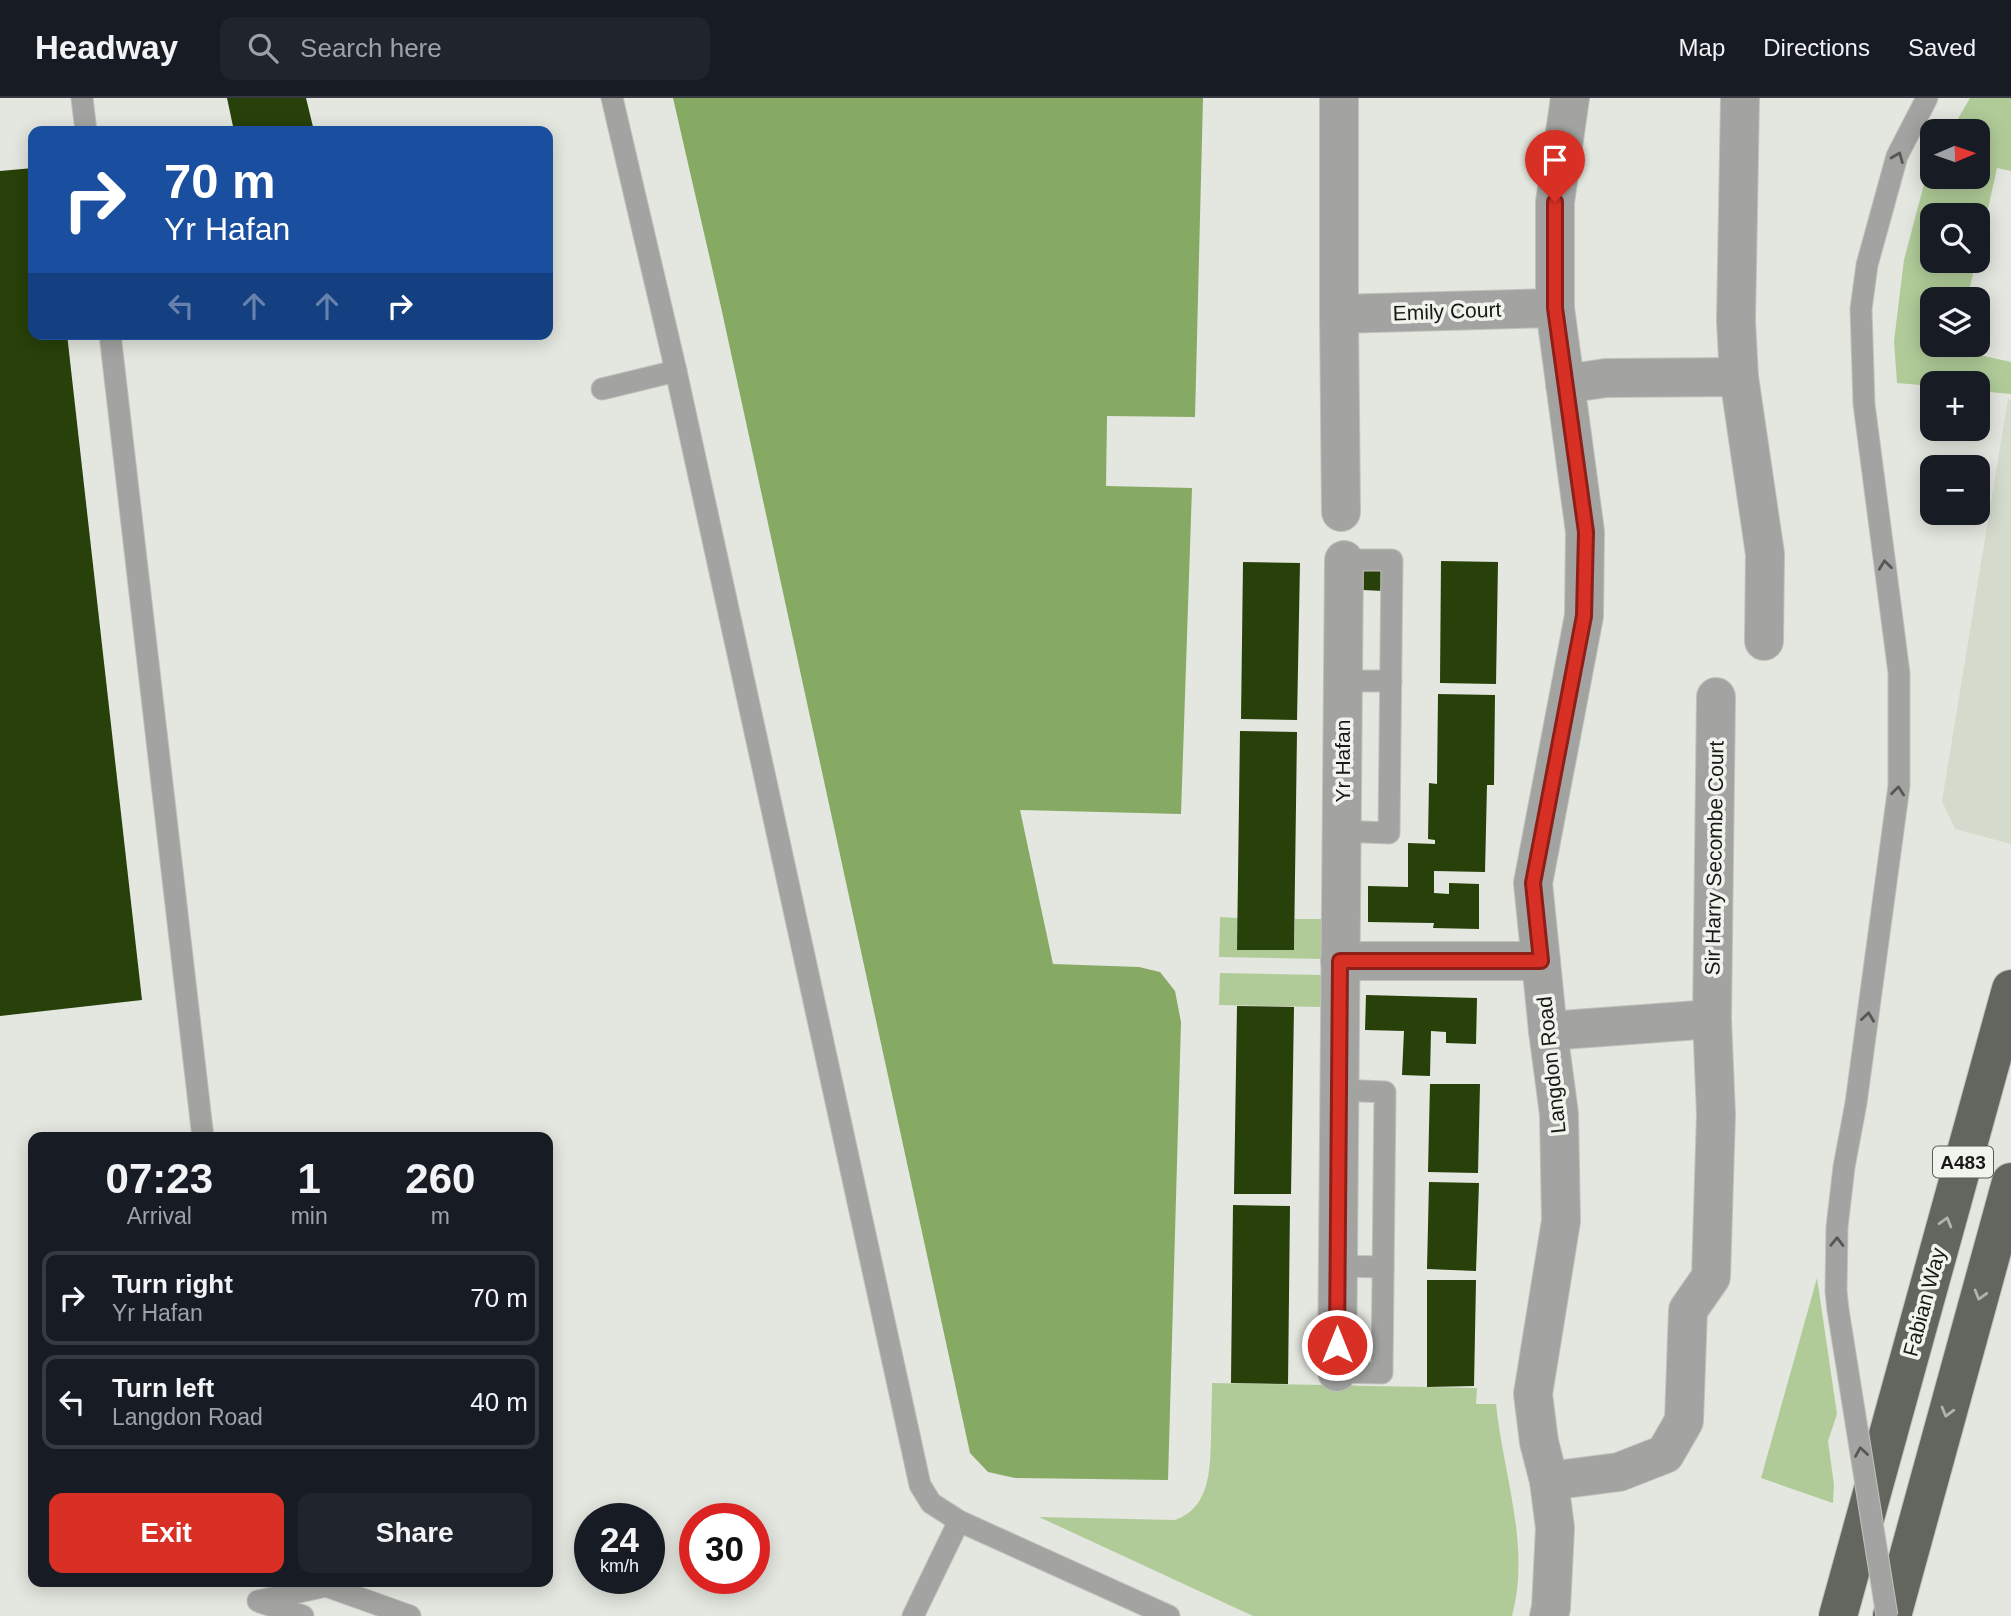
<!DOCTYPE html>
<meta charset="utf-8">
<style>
body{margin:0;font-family:Arial,sans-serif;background:#20242c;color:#f1f3f6;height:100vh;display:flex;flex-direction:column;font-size:26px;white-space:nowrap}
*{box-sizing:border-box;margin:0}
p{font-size:23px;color:#9ea1a6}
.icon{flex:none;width:38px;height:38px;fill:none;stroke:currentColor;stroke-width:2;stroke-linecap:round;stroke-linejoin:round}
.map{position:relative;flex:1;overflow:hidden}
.sheet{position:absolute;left:28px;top:1034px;width:525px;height:455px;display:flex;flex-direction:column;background:#171b24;border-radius:14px;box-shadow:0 4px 18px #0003}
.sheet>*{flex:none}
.top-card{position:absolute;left:28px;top:28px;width:525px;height:214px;border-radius:14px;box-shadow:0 4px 18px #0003;background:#1a4fa0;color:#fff;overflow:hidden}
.needle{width:46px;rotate:88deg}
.fabs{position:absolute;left:1920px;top:21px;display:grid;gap:14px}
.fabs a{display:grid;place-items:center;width:70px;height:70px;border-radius:14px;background:#171b24;box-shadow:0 4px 18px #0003;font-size:35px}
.speed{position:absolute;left:574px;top:1405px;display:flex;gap:14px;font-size:35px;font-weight:700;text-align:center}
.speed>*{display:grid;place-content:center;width:91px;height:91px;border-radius:50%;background:#171b24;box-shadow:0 4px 18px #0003;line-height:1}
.speed small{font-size:18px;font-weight:400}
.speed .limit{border:10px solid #d22;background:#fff;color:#111}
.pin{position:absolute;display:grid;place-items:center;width:60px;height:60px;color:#fff;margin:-72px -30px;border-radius:50% 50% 50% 0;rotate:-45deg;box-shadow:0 0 7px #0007}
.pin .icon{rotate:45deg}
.me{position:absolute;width:77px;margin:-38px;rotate:0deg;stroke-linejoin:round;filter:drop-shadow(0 0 5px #0008)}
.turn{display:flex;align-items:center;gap:24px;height:147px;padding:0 21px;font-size:32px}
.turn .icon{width:91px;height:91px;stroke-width:2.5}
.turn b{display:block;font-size:49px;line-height:60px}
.lanes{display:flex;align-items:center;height:66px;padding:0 21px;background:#0003;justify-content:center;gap:35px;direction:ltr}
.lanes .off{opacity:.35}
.eta{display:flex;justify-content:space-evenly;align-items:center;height:119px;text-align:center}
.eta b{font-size:42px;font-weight:600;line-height:49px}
.button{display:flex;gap:14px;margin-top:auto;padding:14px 21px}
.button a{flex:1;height:80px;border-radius:14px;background:#d93025;color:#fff;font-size:28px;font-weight:600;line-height:80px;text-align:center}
.button a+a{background:#20242c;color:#f1f3f6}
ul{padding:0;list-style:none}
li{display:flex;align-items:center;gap:21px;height:94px;margin:0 14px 10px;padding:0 7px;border:4px solid #363941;border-radius:14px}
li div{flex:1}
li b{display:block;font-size:26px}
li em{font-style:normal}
header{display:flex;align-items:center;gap:42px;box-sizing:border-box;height:98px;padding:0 35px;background:#171b24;border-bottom:2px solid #363941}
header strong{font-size:33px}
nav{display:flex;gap:38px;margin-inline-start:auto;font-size:24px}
.search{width:490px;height:63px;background:#20242c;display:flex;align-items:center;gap:18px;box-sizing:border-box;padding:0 24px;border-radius:14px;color:#9ea1a6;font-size:26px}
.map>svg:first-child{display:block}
.built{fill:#d4dbcd}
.green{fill:#b0cb98}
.water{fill:#86aa63}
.building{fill:#284009}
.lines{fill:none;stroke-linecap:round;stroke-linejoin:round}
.service-casing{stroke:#bfc2bb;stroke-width:23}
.minor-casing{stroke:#bfc2bb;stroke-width:40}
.trunk-casing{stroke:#bfc2bb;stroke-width:40}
.service{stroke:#a3a4a1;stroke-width:21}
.minor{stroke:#a3a4a1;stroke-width:38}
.trunk{stroke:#62665f;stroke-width:38}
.service-bridge-casing{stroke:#bfc2bb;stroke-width:23;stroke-linecap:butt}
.service-bridge{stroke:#a3a4a1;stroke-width:21}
.oneway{stroke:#575856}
.oneway2{stroke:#b0b4ad}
.route-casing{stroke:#8d1f18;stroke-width:18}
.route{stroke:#d93025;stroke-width:12}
.labels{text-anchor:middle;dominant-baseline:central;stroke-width:7;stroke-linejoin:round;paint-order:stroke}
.shield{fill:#f0f4ec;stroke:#5a5b58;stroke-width:2}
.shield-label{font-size:19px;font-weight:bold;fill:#191a18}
.street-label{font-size:21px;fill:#191a18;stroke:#f0f4ec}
</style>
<header>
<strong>Headway</strong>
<div class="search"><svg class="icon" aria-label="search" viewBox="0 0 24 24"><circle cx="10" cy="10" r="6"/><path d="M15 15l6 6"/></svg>Search here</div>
<nav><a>Map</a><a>Directions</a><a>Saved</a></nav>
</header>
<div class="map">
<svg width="2011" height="1518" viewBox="0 0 2011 1518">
<rect width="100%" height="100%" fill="#e3e7df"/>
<polygon class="built" points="2008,301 2011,302 2011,746 1955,731 1942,703"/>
<g class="green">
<polygon points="1970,0 2011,0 2011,73 1997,70 1978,156 1978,117 1932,117 1932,163 1976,163 1967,201 1932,201 1932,247 1957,247 1957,252 2011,264 2011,296 1978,293 1978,285 1932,285 1932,288 1897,285 1894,243 1904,162 1927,75 1932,66 1932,79 1978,79 1978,33 1951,33"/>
<polygon points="1220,819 1238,820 1238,852 1294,852 1295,821 1322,821 1323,861 1219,859"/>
<polygon points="1220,875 1322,877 1321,909 1219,907"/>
<polygon points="1817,1180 1837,1316 1828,1343 1834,1387 1833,1405 1761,1380"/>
<path d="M1212,1285l265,5 -1,16h20c7,70 35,142 16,212h-259l-214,-99 136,3c35,-12 35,-51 36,-81 0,-19 1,-37 1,-56z"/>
</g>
<polygon class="water" points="673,0 1203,0 1195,319 1107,318 1106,388 1192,390 1181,716 1020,712 1053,866 1139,869 1160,874 1175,893 1181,924 1168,1382 1015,1380 988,1374 970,1355 721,209"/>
<g class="building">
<polygon points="227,0 306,0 314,33 234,33"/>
<polygon points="33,70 33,236 67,236 142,902 0,918 0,73"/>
<polygon points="1441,463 1498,464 1496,586 1440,585"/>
<polygon points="1243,464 1300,465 1297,622 1241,621"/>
<polygon points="1363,471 1384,472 1383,493 1363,492"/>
<polygon points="1438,596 1495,597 1494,687 1487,687 1485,774 1434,773 1434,795 1449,796 1449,785 1479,786 1479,831 1433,830 1434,825 1368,824 1368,788 1408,789 1408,745 1435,746 1435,742 1428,741 1429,685 1437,686"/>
<polygon points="1240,633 1297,634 1294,852 1237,852"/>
<polygon points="1366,897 1477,900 1476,946 1446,945 1446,934 1431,933 1430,978 1402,977 1404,933 1365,932"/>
<polygon points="1237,908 1294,909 1291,1096 1234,1096"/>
<polygon points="1430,986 1480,986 1478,1075 1428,1074"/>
<polygon points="1429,1084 1479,1085 1476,1173 1427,1171"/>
<polygon points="1233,1107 1290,1108 1288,1286 1231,1285"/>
<polygon points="1427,1182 1476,1182 1474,1288 1427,1289"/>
</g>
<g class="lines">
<g class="service-casing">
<g id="service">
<polyline points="82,0 86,33"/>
<polyline points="612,0 676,273 920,1387 931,1405 959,1423 1169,1518"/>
<polyline points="110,236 203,1040"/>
<polyline points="602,291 676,273"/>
<polyline points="1343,583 1391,583"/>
<polyline points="1341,733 1389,735 1392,462 1344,462"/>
<polyline points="1337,1168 1383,1169"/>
<polyline points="1838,1212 1836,1193 1837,1129 1844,1069 1856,1005 1899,688 1899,575 1864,306 1861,211 1867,167 1897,58 1927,0"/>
<polyline points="1337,1274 1382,1275 1385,994 1339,992"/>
<polyline points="258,1503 326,1488 410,1518"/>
<polyline points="260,1504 303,1518"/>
<polyline points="913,1518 959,1423"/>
</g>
</g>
<g class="minor-casing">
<g id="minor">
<polyline points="1339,0 1339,216 1341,414"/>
<polyline points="1740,0 1736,223 1739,279 1765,456 1764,543"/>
<polyline points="1339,216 1555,210"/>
<polyline points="1565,286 1606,280 1739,279"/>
<polyline points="1340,863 1541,863"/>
<polyline points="1548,933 1712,921"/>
<polyline points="1337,1274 1344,462"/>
<polyline points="1549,1383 1619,1374 1665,1356 1684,1323 1688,1212 1711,1179 1716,1016 1712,921 1716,599"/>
<polyline points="1549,1518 1551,1510 1555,1430 1549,1383 1539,1344 1533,1296 1561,1123 1559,1016 1548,933 1533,785 1584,518 1585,434 1555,210 1555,104 1570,0"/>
</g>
</g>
<g class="trunk-casing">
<g id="trunk">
<polyline points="1838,1518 2011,891"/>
<polyline points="1892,1518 2011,1084"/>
</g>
</g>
<use href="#service" class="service"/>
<use href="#minor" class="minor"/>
<use href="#trunk" class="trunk"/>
<g class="service-bridge-casing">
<polyline id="service-bridge" points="1838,1212 1887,1518"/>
</g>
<use href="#service-bridge" class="service-bridge"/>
</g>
<defs><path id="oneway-chevron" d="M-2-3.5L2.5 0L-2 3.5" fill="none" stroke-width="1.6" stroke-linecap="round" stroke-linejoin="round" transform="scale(1.75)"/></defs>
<g class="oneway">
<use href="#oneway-chevron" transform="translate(1898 59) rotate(-68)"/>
<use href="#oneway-chevron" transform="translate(1885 467) rotate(-97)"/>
<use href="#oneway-chevron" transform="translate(1898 693) rotate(-84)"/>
<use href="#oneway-chevron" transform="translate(1868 919) rotate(-82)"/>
<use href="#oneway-chevron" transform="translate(1837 1144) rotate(-89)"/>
<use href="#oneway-chevron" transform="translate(1861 1354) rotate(-99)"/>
</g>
<g class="oneway2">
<use href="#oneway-chevron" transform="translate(1946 1124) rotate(-74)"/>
<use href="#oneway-chevron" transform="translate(1980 1197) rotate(106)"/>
<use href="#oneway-chevron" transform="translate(1947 1314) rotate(105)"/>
</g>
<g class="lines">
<g class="route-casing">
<polyline id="route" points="1337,1247 1340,863 1541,863 1533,785 1584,518 1586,434 1555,210 1555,104"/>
</g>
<use href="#route" class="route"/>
</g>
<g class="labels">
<rect class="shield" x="1933" y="1048.5" width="60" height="31" rx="5"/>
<g class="shield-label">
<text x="1963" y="1064">A483</text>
</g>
<g class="street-label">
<text transform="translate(1447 213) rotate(-2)">Emily Court</text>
<text transform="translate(1342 663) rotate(-90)">Yr Hafan</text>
<text transform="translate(1714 760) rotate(-89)">Sir Harry Secombe Court</text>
<text transform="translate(1551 967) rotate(-96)">Langdon Road</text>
<text transform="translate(1924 1204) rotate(-75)">Fabian Way</text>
</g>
</g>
</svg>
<div class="fabs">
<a><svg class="needle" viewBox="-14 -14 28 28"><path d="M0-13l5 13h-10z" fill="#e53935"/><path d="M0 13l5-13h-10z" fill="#9ea1a6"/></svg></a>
<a><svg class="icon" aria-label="search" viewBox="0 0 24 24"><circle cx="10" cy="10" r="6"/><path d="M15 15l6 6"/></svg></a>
<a><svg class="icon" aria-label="layers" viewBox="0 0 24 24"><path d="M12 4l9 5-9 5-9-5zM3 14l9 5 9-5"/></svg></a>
<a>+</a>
<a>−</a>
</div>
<div class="speed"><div>24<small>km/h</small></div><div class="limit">30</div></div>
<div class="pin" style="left:1555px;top:104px;background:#d93025"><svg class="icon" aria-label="arrive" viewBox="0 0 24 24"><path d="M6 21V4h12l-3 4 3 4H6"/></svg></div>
<svg class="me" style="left:1337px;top:1247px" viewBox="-20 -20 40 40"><circle r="17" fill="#d93025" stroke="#fff" stroke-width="3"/><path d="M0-11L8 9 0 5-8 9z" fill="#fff"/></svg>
<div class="top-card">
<div class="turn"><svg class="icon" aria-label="right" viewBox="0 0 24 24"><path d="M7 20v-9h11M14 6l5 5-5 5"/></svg><div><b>70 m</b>Yr Hafan</div></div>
<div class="lanes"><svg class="icon off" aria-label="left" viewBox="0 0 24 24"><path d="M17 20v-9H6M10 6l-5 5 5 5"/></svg><svg class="icon off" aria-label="ahead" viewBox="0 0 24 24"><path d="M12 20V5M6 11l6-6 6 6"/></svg><svg class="icon off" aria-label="ahead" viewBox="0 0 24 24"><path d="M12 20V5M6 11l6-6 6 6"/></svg><svg class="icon" aria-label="right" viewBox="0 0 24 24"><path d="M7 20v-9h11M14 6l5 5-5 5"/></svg></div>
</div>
<section class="sheet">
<div class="eta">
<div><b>07:23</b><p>Arrival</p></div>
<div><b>1</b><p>min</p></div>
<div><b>260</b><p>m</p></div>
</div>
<ul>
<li><svg class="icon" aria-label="right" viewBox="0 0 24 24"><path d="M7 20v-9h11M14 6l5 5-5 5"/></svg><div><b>Turn right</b><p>Yr Hafan</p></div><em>70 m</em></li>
<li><svg class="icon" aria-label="left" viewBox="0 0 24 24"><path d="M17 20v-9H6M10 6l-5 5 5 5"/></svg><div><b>Turn left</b><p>Langdon Road</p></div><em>40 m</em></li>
</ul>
<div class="button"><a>Exit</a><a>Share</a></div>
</section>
</div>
